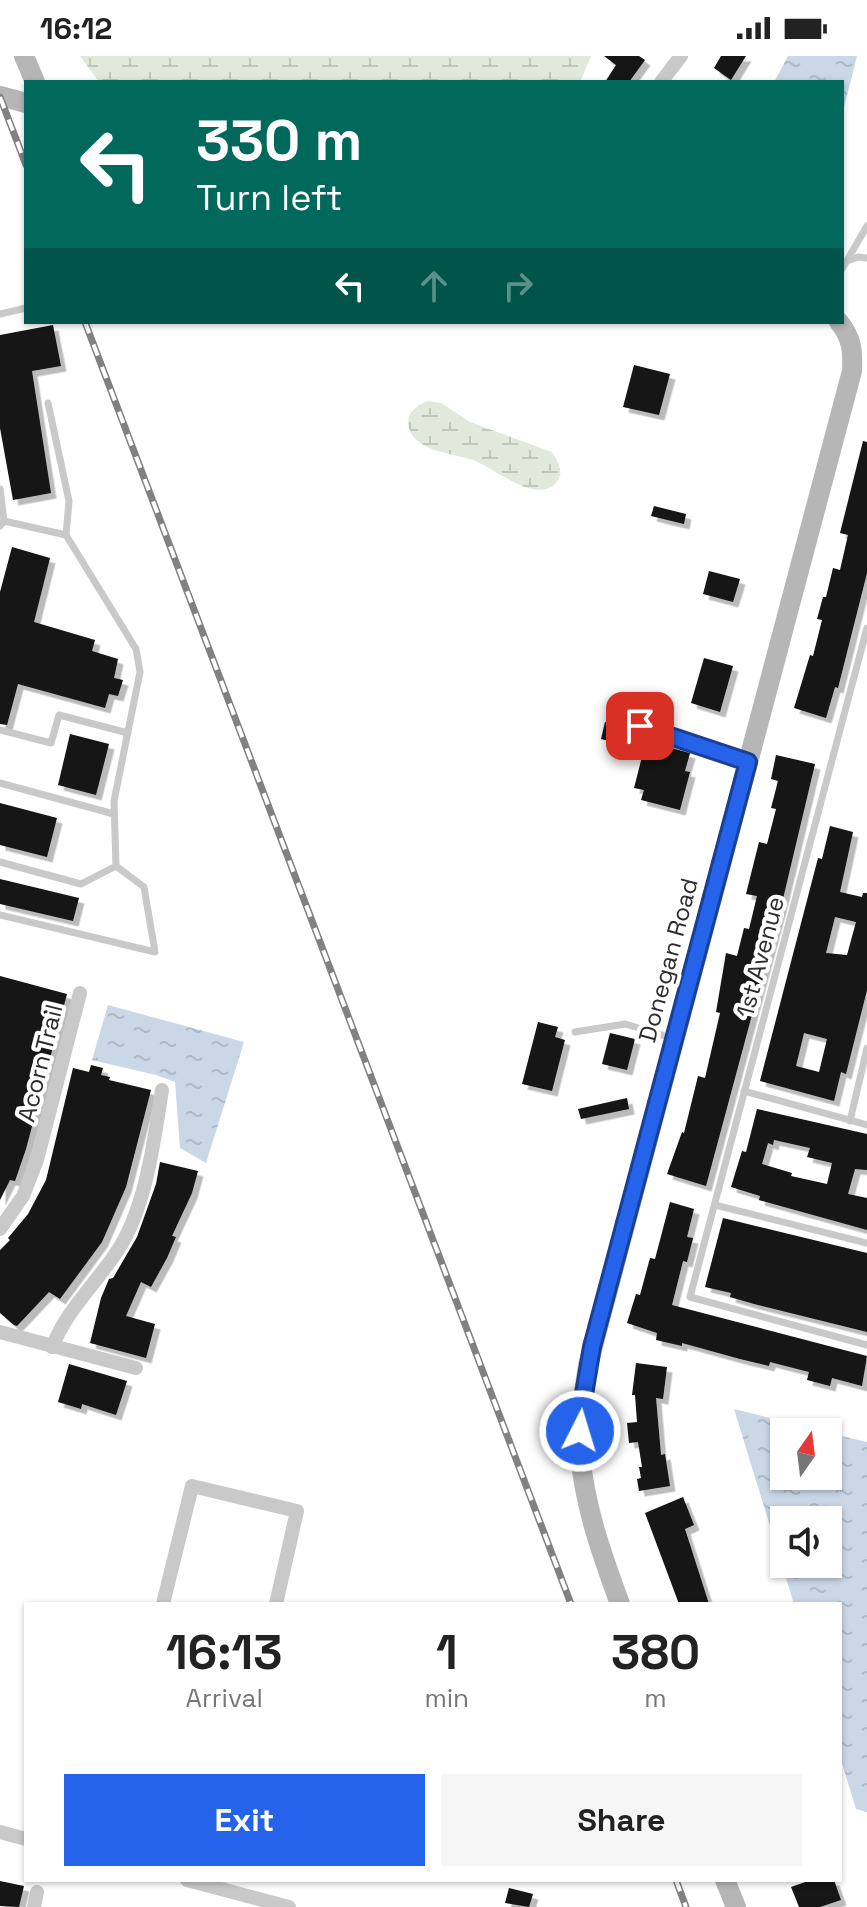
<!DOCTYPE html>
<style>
body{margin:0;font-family:"Space Grotesk",sans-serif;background:#f6f6f6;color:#222;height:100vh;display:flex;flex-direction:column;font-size:30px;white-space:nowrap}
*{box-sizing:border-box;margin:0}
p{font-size:26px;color:#767676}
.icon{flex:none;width:44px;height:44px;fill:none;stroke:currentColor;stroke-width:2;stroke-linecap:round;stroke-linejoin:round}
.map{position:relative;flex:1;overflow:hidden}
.drawer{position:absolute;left:24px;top:1546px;width:818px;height:280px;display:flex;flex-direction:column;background:#fff;border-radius:0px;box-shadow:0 2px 6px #0004}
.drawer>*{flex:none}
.banner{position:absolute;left:24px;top:24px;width:820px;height:244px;border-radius:0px;box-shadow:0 2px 6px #0004;background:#00695c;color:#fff;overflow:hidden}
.needle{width:52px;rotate:14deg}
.tools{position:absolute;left:770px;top:1362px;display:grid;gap:16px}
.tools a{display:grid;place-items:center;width:72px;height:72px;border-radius:0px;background:#fff;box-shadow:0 2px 6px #0004;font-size:40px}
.pin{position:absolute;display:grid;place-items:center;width:68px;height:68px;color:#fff;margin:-34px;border-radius:16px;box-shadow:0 4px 12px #0006}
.me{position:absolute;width:88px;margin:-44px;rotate:5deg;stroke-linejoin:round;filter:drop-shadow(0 0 6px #0008)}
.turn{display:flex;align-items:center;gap:28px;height:168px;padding:0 40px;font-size:36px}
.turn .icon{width:104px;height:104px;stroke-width:2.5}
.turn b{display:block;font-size:56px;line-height:68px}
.lanes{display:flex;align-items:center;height:76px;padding:0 40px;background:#0003;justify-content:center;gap:40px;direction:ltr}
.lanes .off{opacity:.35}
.eta{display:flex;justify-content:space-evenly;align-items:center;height:136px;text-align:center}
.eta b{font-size:48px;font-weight:700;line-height:56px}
.button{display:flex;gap:16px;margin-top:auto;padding:16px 40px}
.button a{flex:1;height:92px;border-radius:0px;background:#2563eb;color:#fff;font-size:32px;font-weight:700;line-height:92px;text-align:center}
.button a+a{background:#f6f6f6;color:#222}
.status{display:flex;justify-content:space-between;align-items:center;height:56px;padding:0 40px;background:#fff;direction:ltr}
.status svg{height:22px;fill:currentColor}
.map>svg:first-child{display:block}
.wetland{fill:url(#wetland-marsh)}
.water{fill:url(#water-ripples);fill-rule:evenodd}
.building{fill:#131313;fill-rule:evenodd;filter:url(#shadow)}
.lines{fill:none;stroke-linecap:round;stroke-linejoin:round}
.lane{stroke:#c9c9c9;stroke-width:7}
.street{stroke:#c9c9c9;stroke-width:14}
.secondary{stroke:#b6b6b6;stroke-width:20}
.rail-casing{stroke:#818181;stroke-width:7}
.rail{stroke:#fff;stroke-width:4;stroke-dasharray:12;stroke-linecap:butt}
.route-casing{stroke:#184099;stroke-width:20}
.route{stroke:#2563eb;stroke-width:14}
.labels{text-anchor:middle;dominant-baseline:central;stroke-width:8;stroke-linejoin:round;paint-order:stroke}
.street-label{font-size:24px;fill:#2c2c2c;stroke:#fff}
</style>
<div class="status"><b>16:12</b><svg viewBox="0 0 49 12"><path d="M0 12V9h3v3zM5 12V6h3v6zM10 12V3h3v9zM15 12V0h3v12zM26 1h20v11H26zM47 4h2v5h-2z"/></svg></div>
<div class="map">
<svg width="867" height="1851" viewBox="0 0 867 1851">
<defs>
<pattern id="wetland-marsh" width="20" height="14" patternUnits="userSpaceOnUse" patternTransform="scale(2)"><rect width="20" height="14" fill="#e0e9db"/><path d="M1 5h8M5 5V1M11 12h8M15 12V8" fill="none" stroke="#c0c8bc"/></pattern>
<pattern id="water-ripples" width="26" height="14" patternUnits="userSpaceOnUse" patternTransform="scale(2)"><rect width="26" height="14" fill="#c9d7e7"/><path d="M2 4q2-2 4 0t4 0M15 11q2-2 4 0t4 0" fill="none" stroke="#adb9c6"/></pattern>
<filter id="shadow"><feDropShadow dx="5.5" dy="5.5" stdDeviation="0" flood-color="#0004"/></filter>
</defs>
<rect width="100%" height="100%" fill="#fff"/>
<g class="wetland">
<polygon points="80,0 591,0 580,26 99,26"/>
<path d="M427,345l14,2 29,19 82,30c5,8 12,19 6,28 -18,28 -63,-12 -83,-19 -20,-8 -65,-9 -67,-38 0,-12 9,-17 19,-22z"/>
</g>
<g class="water">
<polygon points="788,0 857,0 842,59 842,26 774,26"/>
<polygon points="108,949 244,986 206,1107 180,1092 175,1026 156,1019 92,1004"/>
<path d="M734,1353l91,23h-41v44h44v-43l39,9v370l-11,-3 -16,-52v-153h-46zM784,1464h44v44h-44z"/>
</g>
<g class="building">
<polygon points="604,0 639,0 645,4 629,26 605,26 616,9"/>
<polygon points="721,0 746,0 731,24 714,12"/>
<polygon points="53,269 61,310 32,315 51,437 13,444 0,372 0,279"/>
<polygon points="634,309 670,318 659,359 623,351"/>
<polygon points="863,385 867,386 867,517 838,632 835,631 826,662 794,652 810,599 813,600 822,564 817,563 823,541 826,541 833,512 840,514 848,479 840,477"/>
<polygon points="654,450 686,458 684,468 651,460"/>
<polygon points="12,491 50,502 34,566 95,584 92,595 118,603 114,622 123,624 118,640 109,638 105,652 18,628 7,669 0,668 0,536"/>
<polygon points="709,515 740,523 733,546 703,538"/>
<polygon points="704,602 733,610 720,656 691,647"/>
<polygon points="605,666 637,676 633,691 601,683"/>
<polygon points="70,678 109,688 96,739 58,729"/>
<polygon points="646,685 690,697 685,715 690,716 680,754 641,744 644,734 634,732"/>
<polygon points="776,699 815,708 782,847 706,1130 667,1118 682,1076 684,1077 698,1020 705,1022 720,957 716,956 726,897 737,900 744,872 749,873 757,840 746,838 759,786 767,788 776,753 771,752 778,725 771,723"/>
<polygon points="0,747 57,762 47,801 0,789"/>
<path d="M830,770l23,6 -13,60 22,5 1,-4h4v97l-21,84 -5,-2 -7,29 -74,-20 58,-223 4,1zM835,861l21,5 -9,33 -21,-2zM804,977l23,6 -8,33 -23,-6z"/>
<polygon points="0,823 79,842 73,865 0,848"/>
<polygon points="0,920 67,938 26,1093 15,1125 10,1124 0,1144"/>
<polygon points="538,966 558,971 555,981 565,984 552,1035 522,1028"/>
<polygon points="610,977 635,983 627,1014 602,1008"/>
<polygon points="91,1009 103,1012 101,1019 110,1021 109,1024 151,1034 126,1131 102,1186 60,1243 49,1236 17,1270 14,1269 0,1257 0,1194 10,1184 8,1182 28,1158 46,1124 73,1012 89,1016"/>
<polygon points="627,1042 629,1053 581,1063 578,1053"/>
<path d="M757,1053l110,25v36l-12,-1 -7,25 19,4v32l-108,-30 1,-4 -29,-9 11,-36 4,1zM774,1084l36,8 -3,9 25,6 -5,21 -36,-8 1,-3 -30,-9 6,-21 5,2z"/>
<polygon points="160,1106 198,1115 192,1137 172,1180 176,1181 167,1202 151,1231 141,1226 126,1260 155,1268 146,1302 90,1287 101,1242 109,1223 113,1222 137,1181 156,1128"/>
<polygon points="670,1146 694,1153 687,1181 693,1182 687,1206 683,1205 672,1249 867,1300 862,1330 832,1322 830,1330 807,1324 809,1316 770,1306 769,1310 740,1303 682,1287 682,1290 656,1284 657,1277 627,1267 636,1238 640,1239 650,1202 655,1203"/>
<polygon points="723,1162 867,1197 867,1276 754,1248 730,1241 731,1237 705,1231"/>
<polygon points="636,1307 667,1311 663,1343 656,1342 661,1399 665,1398 670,1430 639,1435 637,1423 641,1422 639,1411 642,1411 638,1386 629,1387 627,1367 637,1366 635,1339 632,1339"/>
<polygon points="69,1308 127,1325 116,1359 82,1348 81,1353 58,1346"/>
<polygon points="683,1441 694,1469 685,1473 709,1548 679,1548 645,1457"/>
<polygon points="811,1824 834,1824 841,1844 820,1851 799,1851 791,1831"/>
<polygon points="0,1825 24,1830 19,1851 0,1850"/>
<polygon points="509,1832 533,1838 529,1851 505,1847"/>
</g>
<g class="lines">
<g class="lane">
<polyline points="850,204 858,201 867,202"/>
<polyline points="842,213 867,170"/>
<polyline points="0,258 26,252"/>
<polyline points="48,347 69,445 66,479"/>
<polyline points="0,433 4,465"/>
<polyline points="0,470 4,465 66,479 136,593 140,616 114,745 116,810 144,831 155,896 0,859"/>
<polyline points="867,572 690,1241 867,1289"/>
<polyline points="640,670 746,705"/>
<polyline points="0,674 51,687 59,659 128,677"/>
<polyline points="0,727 114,758"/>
<polyline points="0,806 81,828 116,810"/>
<polyline points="575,976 625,968 672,982"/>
<polyline points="744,1035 867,1069"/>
<polyline points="850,1065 867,992"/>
<polyline points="715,1149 867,1187"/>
</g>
<g class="street">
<polyline points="661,26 681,0"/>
<polyline points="0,1173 23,1140 37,1104 80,937"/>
<polyline points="0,1276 136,1312"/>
<path d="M52,1291c16,-39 43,-62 66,-97 28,-43 36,-109 44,-160"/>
<polyline points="163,1548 192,1430 297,1455 276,1548"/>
<polyline points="0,1776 26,1783"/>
<polyline points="187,1824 289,1851"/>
<polyline points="34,1851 37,1836"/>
</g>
<g class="secondary">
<polyline points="24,0 35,26"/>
<polyline points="0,40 26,47"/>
<path d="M620,1548c-18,-49 -36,-99 -40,-152 -2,-29 4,-59 8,-87l264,-994c1,-20 0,-33 -13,-49"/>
<polyline points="725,1824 736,1851"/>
</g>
<g class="rail-casing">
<g id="rail">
<polyline points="0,41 26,109"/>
<polyline points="85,266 571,1548"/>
<polyline points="676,1824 686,1851"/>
</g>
</g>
<use href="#rail" class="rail"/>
</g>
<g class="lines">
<g class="route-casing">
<polyline id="route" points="580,1375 581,1356 592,1291 748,706 640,670"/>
</g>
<use href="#route" class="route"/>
</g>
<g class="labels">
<g class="street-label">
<text transform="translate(760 901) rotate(-75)">1st Avenue</text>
<text transform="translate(668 904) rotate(-75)">Donegan Road</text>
<text transform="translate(40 1007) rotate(-76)">Acorn Trail</text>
</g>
</g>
</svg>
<div class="tools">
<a><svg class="needle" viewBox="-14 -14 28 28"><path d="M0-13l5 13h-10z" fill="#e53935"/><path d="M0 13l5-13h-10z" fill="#767676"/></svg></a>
<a><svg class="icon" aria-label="sound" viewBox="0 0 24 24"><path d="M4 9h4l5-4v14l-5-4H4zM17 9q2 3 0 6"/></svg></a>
</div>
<div class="pin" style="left:640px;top:670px;background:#d93025"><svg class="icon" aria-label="arrive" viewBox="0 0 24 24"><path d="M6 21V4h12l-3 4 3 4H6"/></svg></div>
<svg class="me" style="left:580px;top:1375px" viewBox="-20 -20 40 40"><circle r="17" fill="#2563eb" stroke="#fff" stroke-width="3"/><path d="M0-11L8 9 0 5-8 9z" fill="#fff"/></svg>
<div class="banner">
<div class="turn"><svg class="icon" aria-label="left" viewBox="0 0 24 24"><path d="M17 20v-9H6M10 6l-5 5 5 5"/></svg><div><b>330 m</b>Turn left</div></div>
<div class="lanes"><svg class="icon" aria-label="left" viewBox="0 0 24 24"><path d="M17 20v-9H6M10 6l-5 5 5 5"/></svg><svg class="icon off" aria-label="ahead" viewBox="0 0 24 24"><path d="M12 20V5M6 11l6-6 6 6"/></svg><svg class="icon off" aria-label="right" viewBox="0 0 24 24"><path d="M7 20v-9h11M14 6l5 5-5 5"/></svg></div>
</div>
<section class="drawer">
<div class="eta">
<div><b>16:13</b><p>Arrival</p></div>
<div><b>1</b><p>min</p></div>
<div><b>380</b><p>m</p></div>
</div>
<div class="button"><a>Exit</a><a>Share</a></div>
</section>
</div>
